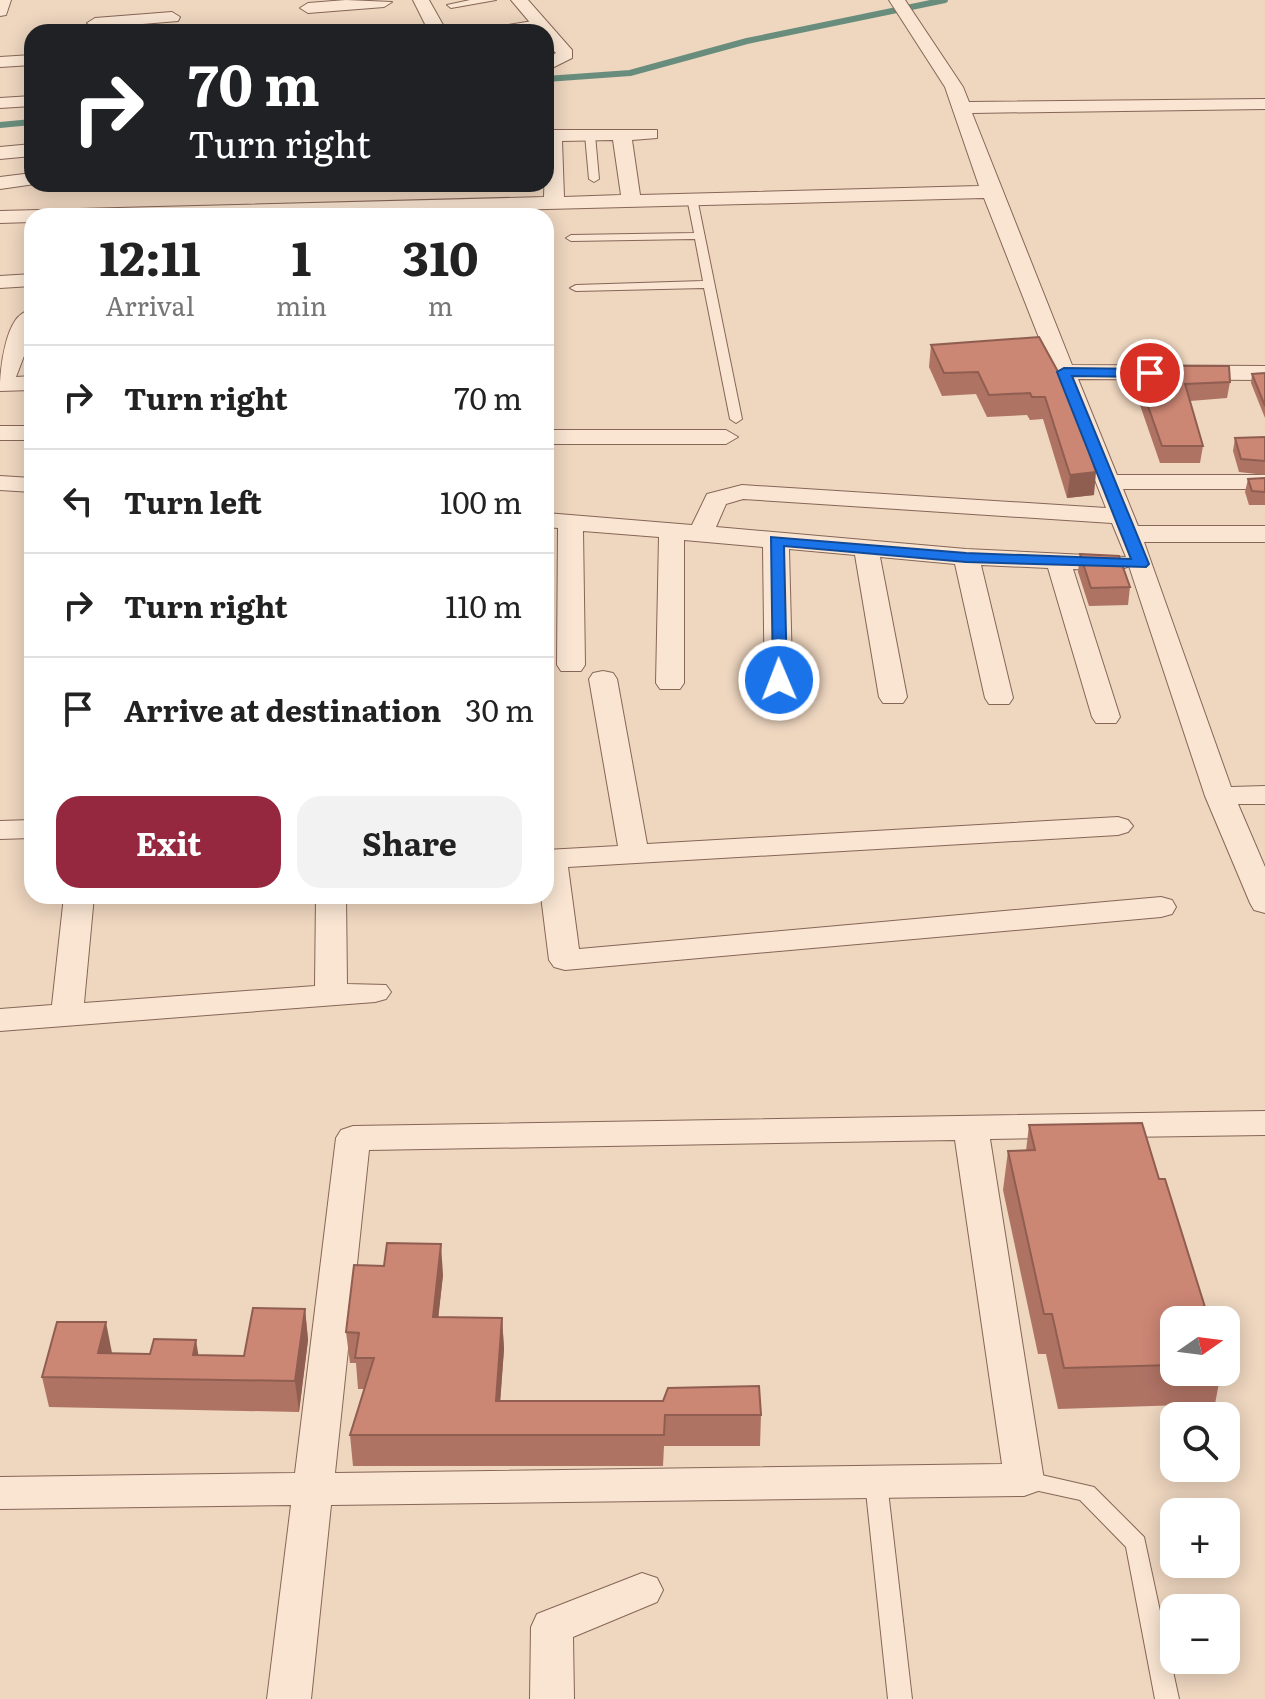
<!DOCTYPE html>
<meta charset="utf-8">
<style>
body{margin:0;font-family:Literata,serif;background:#f2f2f2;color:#222;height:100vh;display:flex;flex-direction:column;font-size:30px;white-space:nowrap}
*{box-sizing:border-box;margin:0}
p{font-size:26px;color:#767676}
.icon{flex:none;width:44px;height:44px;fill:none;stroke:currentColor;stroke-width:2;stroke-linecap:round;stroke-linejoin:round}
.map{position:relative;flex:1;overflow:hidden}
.drawer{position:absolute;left:24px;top:208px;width:530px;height:696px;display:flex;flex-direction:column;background:#fff;border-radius:24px;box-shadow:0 4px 20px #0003}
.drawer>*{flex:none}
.guide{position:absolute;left:24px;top:24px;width:530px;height:168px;border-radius:24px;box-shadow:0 4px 20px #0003;background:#202124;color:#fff;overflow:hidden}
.needle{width:52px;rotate:76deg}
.fabs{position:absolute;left:1160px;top:1306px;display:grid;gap:16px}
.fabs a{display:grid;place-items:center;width:80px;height:80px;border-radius:16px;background:#fff;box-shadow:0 4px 20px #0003;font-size:40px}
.pin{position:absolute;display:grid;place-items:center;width:68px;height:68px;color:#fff;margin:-34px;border:4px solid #fff;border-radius:50%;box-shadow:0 2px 8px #0007}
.me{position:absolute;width:88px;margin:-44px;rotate:359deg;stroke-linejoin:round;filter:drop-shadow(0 0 6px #0008)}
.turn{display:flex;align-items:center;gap:28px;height:168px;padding:0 32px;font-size:36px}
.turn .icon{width:104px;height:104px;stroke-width:2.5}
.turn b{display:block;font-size:56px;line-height:68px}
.eta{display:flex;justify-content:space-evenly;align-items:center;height:136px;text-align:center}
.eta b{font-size:48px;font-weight:700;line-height:56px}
.button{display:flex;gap:16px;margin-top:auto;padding:16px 32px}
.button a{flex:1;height:92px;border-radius:24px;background:#95273f;color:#fff;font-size:32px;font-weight:700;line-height:92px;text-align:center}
.button a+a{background:#f2f2f2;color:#222}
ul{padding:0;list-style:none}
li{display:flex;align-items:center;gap:24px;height:104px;padding:0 32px;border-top:2px solid #e0e0e0}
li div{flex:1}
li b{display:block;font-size:30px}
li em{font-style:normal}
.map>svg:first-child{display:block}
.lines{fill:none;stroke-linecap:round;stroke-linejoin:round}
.stream{stroke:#698d7d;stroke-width:6}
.lane-casing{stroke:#866657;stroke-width:2}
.street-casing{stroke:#866657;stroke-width:2}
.lane{fill:#f9e5d2;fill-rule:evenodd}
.street{fill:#f9e5d2;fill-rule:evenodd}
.wall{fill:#af7364}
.shaded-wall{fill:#8f5e51}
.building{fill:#cc8674;stroke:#8f5e51;stroke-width:2}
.route{fill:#1a73e8;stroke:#114b97;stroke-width:2}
</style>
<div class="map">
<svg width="1265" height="1699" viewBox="0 0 1265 1699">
<rect width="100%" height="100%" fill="#eed6bf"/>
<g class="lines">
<g class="stream">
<polyline points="546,79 630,73 747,41 945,0"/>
<polyline points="0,125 32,122"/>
</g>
<g class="lane-casing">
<g id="lane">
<polygon points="470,0 496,0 451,8 447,5"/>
<polygon points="539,20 542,21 542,25 492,32 466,32"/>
<polygon points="590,132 595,135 599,179 594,182 589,179 585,135"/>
<polygon points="692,195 697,198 742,419 736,423 730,419 704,288 576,291 570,288 576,285 703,281 695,239 571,241 566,238 571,235 694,233 687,198"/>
<polygon points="1024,1471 1094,1487 1144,1537 1179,1699 1155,1699 1126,1547 1080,1500 1016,1486 1013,1480 1016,1474"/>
<polygon points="876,1473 884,1476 887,1482 912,1699 888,1699 865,1482 868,1476"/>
</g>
</g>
<g class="street-casing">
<g id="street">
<polygon points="0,0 11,0 6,15 0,16"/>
<polygon points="346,0 392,2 384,7 308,13 300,8 308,3"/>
<polygon points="413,0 429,0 447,32 429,32"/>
<polygon points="511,0 528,0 572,50 572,58 546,71 546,59 556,53 546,42 546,32 538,32"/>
<path d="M889,0h16l58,87 6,15 296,-3v10l-293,4 100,252 193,1v14l-187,-1 39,96h148v14h-142l15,37h127v16h-121l87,245 34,-1v18h-27l27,63v46l-11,-3 -4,-7 -45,-107 -76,-230 -11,5 -45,-2 47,148 -4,6h-20l-4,-6 -44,-149 -67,-3 32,133 -4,6h-20l-4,-6 -30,-134 -75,-7 27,140 -4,6h-20l-4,-6 -24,-142 -66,-6 4,158 -4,6h-20l-4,-6 -2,-160 -79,-7v143l-4,6h-20l-4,-6 3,-146 -76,-6 2,134 -4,6h-20l-4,-6 1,-137 -12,-1v-14l146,12 15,-31 35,-9 364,23 -122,-310 -709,18h-243v6l-32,1v-12l544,-14 2,-67h111v8l-25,2 8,55 339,-9 -34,-99zM613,140l8,55 -57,2 -2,-56zM743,499l369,24 14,34 -160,-8 -250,-22 10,-23z"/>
<polygon points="172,12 180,17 178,21 95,28 87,23 95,18"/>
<polygon points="32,55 32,65 0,67 0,57"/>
<polygon points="32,96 32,106 0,108 0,98"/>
<polygon points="32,144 32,156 0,159 0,147"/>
<polygon points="32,173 32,184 35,184 0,189 0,177"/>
<polygon points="32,274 32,286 0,288 0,276"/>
<path d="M28,311l4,1v23l-16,42 16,-1v14l-32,1c0,-20 5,-75 28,-80z"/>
<rect x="0" y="426" width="32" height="14"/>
<polygon points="546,430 726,430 738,437 726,444 546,444"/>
<polygon points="0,476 32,478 32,492 0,490"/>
<polygon points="603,671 613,673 617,679 647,844 1118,817 1128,820 1133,826 1128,832 1118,835 568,867 579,949 1161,897 1172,900 1176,907 1172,914 1161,917 565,970 554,967 549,960 541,896 546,896 546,850 618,846 589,679 593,673"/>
<polygon points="32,820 32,838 0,839 0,821"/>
<polygon points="64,896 94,896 84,1003 315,986 316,896 346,896 347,984 386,985 391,992 386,999 375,1002 0,1031 0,1009 52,1005"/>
<path d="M1265,1111v24l-275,4 54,341 -6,11 -14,5 -693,9 -20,194h-44l24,-194 -291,4v-32l295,-4 41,-335 5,-8 12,-4zM955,1140l47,324 -667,9 34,-323z"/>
<polygon points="642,1573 657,1578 663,1590 657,1602 573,1637 574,1699 530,1699 531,1627 537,1614"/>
</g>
</g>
<use href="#lane" class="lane"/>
<use href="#street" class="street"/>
</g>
<g class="wall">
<polygon points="1039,337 1094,495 1067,498 1043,419 1030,420 1027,415 987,417 976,394 942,396 929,367 931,345"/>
<polygon points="1134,366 1230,382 1227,398 1190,401 1203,446 1200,463 1160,463 1132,382"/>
<polygon points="1265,373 1265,418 1251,383 1252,374"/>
<polygon points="1265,437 1265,475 1239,472 1233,451 1235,438"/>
<polygon points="1265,478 1265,505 1249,505 1245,492 1248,479"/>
<polygon points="1080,554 1130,587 1128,605 1089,606 1078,572"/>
<polygon points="1029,1125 1174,1320 1174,1372 1221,1372 1215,1404 1058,1409 1046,1354 1038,1354 1003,1190 1008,1151 1026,1151"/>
<polygon points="443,1275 438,1317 502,1318 504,1349 500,1401 761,1415 760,1446 664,1446 663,1466 353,1466 350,1435 365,1389 358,1389 356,1363 350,1363 346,1332"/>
<polygon points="305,1309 308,1340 299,1412 49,1407 42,1377 199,1355 244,1356"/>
</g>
<g class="shaded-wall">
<polygon points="1096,472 1094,495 1067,498 1070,475"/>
<polygon points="441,1244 443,1275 435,1348 433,1317"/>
<polygon points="305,1309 308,1340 299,1412 295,1381"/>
<polygon points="502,1318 504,1349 498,1432 496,1401"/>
<polygon points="106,1322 112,1353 98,1353"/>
<polygon points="196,1340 201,1371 193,1355"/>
</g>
<g class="building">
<polygon points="1039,337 1068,390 1096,472 1070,475 1045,397 1032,397 1030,393 989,395 978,372 944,373 931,345"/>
<polygon points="1134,366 1229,366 1230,382 1185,384 1203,446 1162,446"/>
<polygon points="1265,373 1265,406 1252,374"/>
<polygon points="1265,437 1265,461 1241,459 1235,438"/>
<polygon points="1265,478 1265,492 1252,491 1248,479"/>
<polygon points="1080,554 1119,556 1130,587 1091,588"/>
<polygon points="1142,1123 1159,1179 1165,1179 1209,1320 1174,1320 1174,1365 1064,1368 1052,1314 1044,1314 1008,1151 1035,1150 1029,1125"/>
<polygon points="387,1243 441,1244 433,1317 502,1318 496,1401 663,1401 668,1388 759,1386 761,1415 665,1415 664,1435 350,1435 374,1358 355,1358 359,1333 346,1332 354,1265 384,1266"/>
<polygon points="253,1308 305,1309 295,1381 42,1377 57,1322 106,1322 98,1353 150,1354 154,1339 196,1340 193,1355 244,1356"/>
</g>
<polygon class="route" points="1064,368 1150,369 1157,373 1150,377 1072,376 1149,564 1146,567 966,562 784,546 787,680 779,685 773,683 771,537 966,553 1131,559 1057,372"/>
</svg>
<div class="fabs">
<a><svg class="needle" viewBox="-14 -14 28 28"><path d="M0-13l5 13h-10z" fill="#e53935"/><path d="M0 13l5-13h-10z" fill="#767676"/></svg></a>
<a><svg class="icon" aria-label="search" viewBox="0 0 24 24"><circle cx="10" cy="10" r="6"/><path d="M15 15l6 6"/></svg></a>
<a>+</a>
<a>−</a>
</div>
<div class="pin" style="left:1150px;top:373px;background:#d93025"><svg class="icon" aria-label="arrive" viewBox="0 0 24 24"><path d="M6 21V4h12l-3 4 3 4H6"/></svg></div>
<svg class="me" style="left:779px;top:680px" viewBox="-20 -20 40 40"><circle r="17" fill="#1a73e8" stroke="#fff" stroke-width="3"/><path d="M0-11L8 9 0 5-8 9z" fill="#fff"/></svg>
<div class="guide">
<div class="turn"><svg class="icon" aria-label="right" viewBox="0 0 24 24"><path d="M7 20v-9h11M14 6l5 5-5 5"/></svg><div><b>70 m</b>Turn right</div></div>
</div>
<section class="drawer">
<div class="eta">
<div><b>12:11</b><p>Arrival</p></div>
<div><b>1</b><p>min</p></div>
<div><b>310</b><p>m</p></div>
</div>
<ul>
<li><svg class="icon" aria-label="right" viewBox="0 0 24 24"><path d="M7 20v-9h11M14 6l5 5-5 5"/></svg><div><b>Turn right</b></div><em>70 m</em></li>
<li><svg class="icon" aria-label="left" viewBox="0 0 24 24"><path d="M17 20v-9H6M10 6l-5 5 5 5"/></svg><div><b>Turn left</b></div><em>100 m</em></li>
<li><svg class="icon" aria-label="right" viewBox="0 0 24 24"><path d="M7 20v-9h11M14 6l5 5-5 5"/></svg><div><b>Turn right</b></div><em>110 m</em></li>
<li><svg class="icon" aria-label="arrive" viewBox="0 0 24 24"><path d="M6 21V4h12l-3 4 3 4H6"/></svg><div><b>Arrive at destination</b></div><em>30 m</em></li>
</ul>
<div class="button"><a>Exit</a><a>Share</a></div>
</section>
</div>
